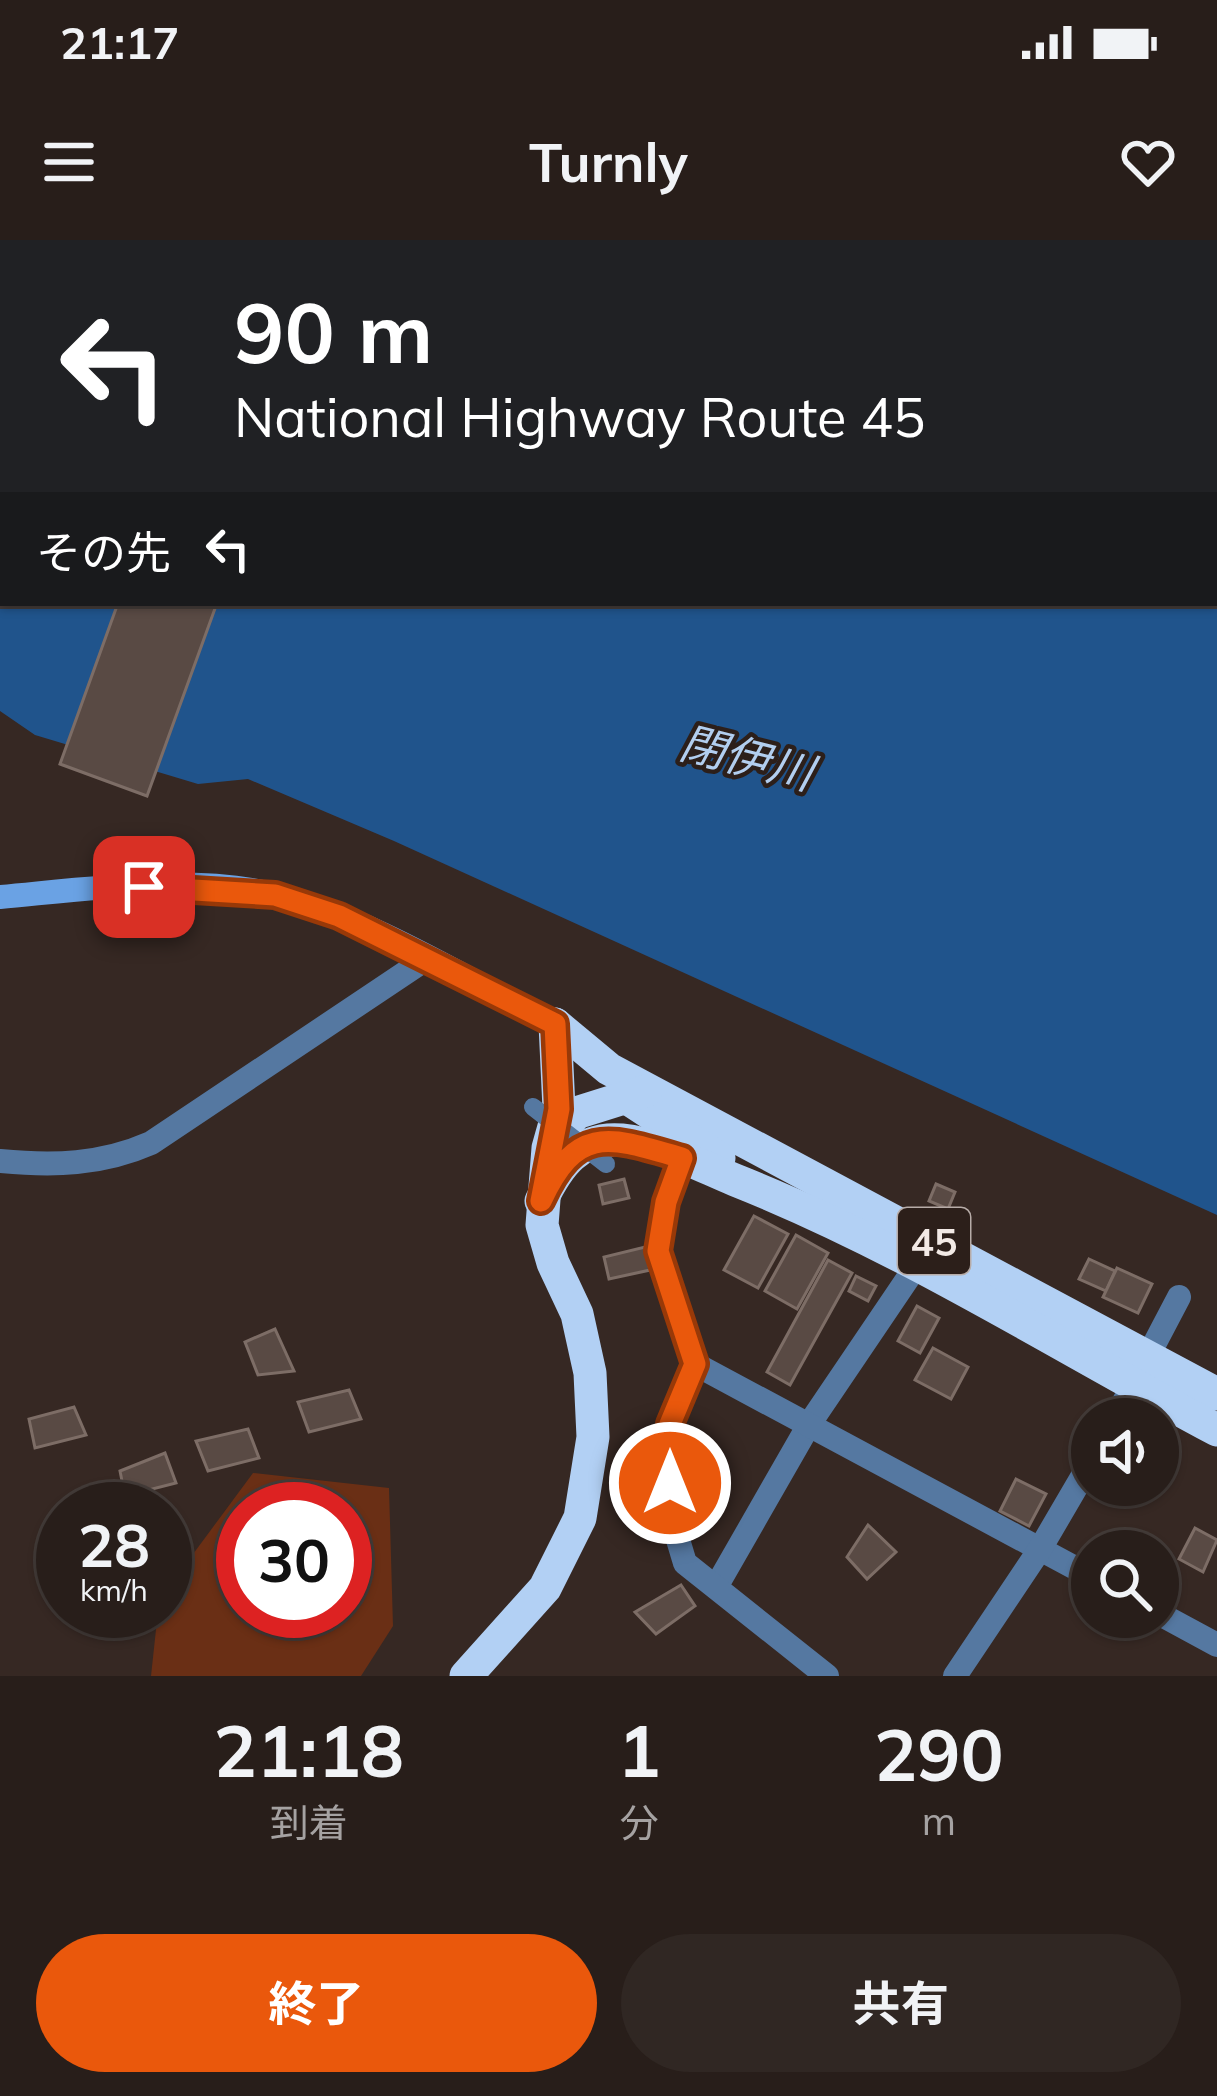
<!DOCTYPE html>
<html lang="ja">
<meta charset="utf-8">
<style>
body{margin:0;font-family:Mulish,"Noto Sans JP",sans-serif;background:#302723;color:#f1f3f6;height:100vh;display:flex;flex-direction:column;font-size:45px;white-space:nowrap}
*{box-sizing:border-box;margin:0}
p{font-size:39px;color:#a5a2a2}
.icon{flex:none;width:66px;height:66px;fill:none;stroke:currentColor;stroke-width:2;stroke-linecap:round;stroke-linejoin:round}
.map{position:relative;height:1436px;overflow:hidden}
.details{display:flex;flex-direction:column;background:#281e1a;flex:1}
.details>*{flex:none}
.guide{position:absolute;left:0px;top:0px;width:1218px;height:366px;box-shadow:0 3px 9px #0004,0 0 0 3px #443c39;background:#202124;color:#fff;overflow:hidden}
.controls{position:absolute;left:1071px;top:1158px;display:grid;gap:24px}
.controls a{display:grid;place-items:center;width:108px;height:108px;border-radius:50%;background:#281e1a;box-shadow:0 3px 9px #0004,0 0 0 3px #443c39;font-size:60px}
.speed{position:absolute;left:36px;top:1242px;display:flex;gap:24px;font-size:60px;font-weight:700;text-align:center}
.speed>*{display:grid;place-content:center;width:156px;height:156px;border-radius:50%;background:#281e1a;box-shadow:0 3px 9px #0004,0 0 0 3px #443c39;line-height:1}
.speed small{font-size:30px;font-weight:400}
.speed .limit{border:18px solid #d22;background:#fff;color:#111}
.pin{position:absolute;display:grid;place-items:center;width:102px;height:102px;color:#fff;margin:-51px;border-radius:24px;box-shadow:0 6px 18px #0006}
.me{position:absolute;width:132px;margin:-66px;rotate:0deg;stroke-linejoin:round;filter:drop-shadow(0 0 9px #0008)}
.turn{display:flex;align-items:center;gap:42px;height:252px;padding:0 36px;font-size:54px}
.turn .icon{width:156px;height:156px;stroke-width:2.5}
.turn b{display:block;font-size:84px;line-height:102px}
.then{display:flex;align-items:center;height:114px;padding:0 36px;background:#0003;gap:24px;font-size:45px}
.eta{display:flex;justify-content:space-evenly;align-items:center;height:204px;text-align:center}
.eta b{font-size:72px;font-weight:700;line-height:84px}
.primary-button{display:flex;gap:24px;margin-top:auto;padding:24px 36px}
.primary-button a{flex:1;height:138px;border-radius:72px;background:#ea580c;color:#fff;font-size:48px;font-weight:700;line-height:138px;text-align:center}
.primary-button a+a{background:#302723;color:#f1f3f6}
.status{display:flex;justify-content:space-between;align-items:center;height:84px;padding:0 60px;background:#281e1a;direction:ltr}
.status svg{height:33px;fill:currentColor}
header{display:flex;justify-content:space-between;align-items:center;height:156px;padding:0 36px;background:#281e1a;font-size:54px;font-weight:700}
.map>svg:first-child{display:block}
.green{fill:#6a2f15;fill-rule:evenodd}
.water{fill:#20548c}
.building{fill:#594a44;stroke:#7d6d66;stroke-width:3}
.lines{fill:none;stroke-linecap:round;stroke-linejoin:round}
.minor{stroke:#5578a1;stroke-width:24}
.secondary{stroke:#6aa2e4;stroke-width:24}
.trunk{stroke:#b2d0f4;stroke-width:33}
.pedestrian-bridge{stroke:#5578a1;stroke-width:18}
.route-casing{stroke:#983908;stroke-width:30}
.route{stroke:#ea580c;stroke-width:21}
.labels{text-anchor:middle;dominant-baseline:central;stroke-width:9;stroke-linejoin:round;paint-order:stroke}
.shield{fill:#2c1f1a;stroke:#b7aca8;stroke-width:3}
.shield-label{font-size:39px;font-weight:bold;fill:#f2e9e5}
.water-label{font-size:45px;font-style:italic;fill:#b2ceef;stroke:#2c1f1a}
</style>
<div class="status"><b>21:17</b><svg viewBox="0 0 49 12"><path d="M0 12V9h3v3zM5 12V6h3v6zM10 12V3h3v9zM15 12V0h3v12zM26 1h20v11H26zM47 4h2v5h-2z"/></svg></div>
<header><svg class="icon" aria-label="menu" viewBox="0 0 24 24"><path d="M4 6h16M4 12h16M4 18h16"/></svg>Turnly<svg class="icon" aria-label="heart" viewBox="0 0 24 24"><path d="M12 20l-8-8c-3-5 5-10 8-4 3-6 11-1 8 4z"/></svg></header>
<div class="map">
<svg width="1217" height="1436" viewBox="0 0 1217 1436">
<rect width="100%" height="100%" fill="#362823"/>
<path class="green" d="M253,1233l136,15 4,138 -32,50h-210l7,-65h7v-19zM243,1269h102v102h-102z"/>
<polygon class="water" points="0,177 3,363 1215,363 1217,312 1217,975 394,601 248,539 198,544 35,495 0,471"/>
<g class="building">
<polygon points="118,363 217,363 147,556 60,524"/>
<polygon points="624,939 629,958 603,964 599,945"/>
<polygon points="936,944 955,952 948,969 929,961"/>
<polygon points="754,976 788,994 758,1048 724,1030"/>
<polygon points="796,995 828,1013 797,1069 765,1051"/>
<polygon points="645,1007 650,1030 609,1039 604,1017"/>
<polygon points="1089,1019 1115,1031 1106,1051 1079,1039"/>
<polygon points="828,1020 852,1033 790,1145 767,1132"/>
<polygon points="1117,1028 1152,1044 1138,1073 1103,1057"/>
<polygon points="856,1036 876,1046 868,1061 849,1051"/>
<polygon points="917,1066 939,1078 920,1113 898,1101"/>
<polygon points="275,1089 294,1131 258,1135 245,1102"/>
<polygon points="933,1108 968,1127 951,1159 915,1140"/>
<polygon points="349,1150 361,1179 309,1192 298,1162"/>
<polygon points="74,1167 86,1195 35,1208 29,1179"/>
<polygon points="248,1189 259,1218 208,1231 196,1201"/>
<polygon points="165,1213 176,1243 125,1256 120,1231"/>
<polygon points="1016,1239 1046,1254 1029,1286 1000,1271"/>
<polygon points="868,1285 896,1312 867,1339 847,1317"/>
<polygon points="1195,1288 1217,1300 1203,1332 1179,1319"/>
<polygon points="681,1345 695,1366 656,1394 635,1372"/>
</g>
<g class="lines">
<g class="minor">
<polyline points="642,0 643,3"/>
<polyline points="925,3 926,0"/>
<polyline points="1215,252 1217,253"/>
<polyline points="682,918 666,962 658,1011 695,1124"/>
<path d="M0,921c53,5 101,4 151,-18l275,-184"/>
<polyline points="1115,1179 1179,1057"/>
<polyline points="716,1347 810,1183 925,1013"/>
<polyline points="1158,1373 1217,1405"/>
<polyline points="827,1436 685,1323 673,1283 670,1184 695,1124 1092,1337"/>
<polyline points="955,1436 1040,1309 1092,1220"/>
</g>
<path class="secondary" d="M0,657c88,-8 190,-23 277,-2 91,22 193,86 278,129"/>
<g class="trunk">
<polyline points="555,784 609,829 1217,1154"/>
<polyline points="627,858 719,918"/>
<polyline points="553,902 576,873 646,851"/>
<path d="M541,961c17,-35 37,-65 81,-61 38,4 79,26 113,40 169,67 322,165 482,250"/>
<polyline points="466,1436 545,1348 580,1278 593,1197 590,1133 577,1074 553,1023 542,985 548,908 559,869 555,784"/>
</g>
<polyline class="pedestrian-bridge" points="533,867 606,924"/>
</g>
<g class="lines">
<g class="route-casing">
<path id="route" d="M144,647l131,8 64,21 216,108 4,85 -18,92c36,-78 69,-64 141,-43l-16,44 -8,49 37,113 -25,60v59"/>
</g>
<use href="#route" class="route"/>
</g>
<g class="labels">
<rect class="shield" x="898" y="968" width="72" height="66" rx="9"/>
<g class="shield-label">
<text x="934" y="1001">45</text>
</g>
<g class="water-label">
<text transform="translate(747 517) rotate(14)">閉伊川</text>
</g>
</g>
</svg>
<div class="controls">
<a><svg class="icon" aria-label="sound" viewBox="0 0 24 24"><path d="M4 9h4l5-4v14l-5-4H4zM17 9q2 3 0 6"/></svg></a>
<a><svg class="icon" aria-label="search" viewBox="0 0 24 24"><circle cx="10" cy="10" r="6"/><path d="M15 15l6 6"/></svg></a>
</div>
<div class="speed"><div>28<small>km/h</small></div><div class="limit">30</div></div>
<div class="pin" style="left:144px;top:647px;background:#d93025"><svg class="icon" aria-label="arrive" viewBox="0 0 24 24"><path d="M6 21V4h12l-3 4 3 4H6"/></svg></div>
<svg class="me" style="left:670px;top:1243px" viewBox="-20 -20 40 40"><circle r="17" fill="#ea580c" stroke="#fff" stroke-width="3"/><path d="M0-11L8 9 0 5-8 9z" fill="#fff"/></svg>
<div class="guide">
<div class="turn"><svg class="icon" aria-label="left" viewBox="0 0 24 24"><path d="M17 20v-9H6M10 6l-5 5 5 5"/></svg><div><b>90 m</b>National Highway Route 45</div></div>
<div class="then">その先<svg class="icon" aria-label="left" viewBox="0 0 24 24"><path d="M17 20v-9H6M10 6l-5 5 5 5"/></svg></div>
</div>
</div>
<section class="details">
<div class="eta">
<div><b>21:18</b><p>到着</p></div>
<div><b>1</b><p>分</p></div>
<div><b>290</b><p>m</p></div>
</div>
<div class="primary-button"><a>終了</a><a>共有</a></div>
</section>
